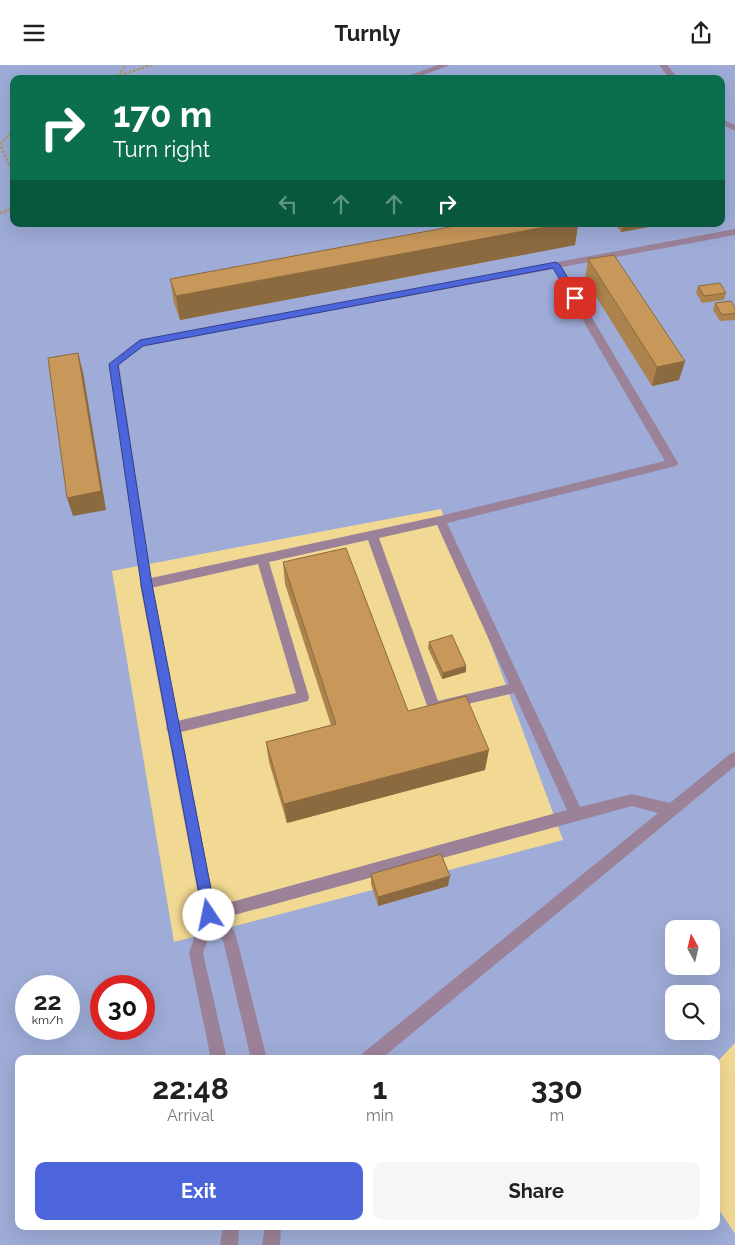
<!DOCTYPE html>
<style>
body{margin:0;font-family:Raleway,sans-serif;background:#f6f6f6;color:#202124;height:100vh;display:flex;flex-direction:column;font-size:19px;white-space:nowrap}
*{box-sizing:border-box;margin:0}
p{font-size:16px;color:#757577}
.icon{flex:none;width:28px;height:28px;fill:none;stroke:currentColor;stroke-width:2;stroke-linecap:round;stroke-linejoin:round}
.map{position:relative;flex:1;overflow:hidden}
.sheet{position:absolute;left:15px;top:990px;width:705px;height:175px;display:flex;flex-direction:column;background:#fff;border-radius:10px;box-shadow:0 5px 20px #0002}
.sheet>*{flex:none}
.hud{position:absolute;left:10px;top:10px;width:715px;height:152px;border-radius:10px;box-shadow:0 5px 20px #0002;background:#0b6e4f;color:#fff;overflow:hidden}
.needle{width:32px;rotate:352deg}
.controls{position:absolute;left:665px;top:855px;display:grid;gap:10px}
.controls a{display:grid;place-items:center;width:55px;height:55px;border-radius:10px;background:#fff;box-shadow:0 5px 20px #0002;font-size:25px}
.speed{position:absolute;left:15px;top:910px;display:flex;gap:10px;font-size:25px;font-weight:700;text-align:center}
.speed>*{display:grid;place-content:center;width:65px;height:65px;border-radius:50%;background:#fff;box-shadow:0 5px 20px #0002;line-height:1}
.speed small{font-size:12px;font-weight:400}
.speed .limit{border:8px solid #d22;background:#fff;color:#111}
.pin{position:absolute;display:grid;place-items:center;width:42px;height:42px;color:#fff;margin:-21px;border-radius:10px;box-shadow:0 2px 8px #0006}
.me{position:absolute;width:55px;margin:-28px;rotate:349deg;stroke-linejoin:round;filter:drop-shadow(0 0 4px #0008)}
.turn{display:flex;align-items:center;gap:18px;height:105px;padding:0 20px;font-size:22px}
.turn .icon{width:65px;height:65px;stroke-width:2.5}
.turn b{display:block;font-size:35px;line-height:42px}
.lanes{display:flex;align-items:center;height:48px;padding:0 20px;background:#0003;justify-content:center;gap:25px;direction:ltr}
.lanes .off{opacity:.35}
.eta{display:flex;justify-content:space-evenly;align-items:center;height:85px;text-align:center}
.eta b{font-size:30px;font-weight:700;line-height:35px}
.cta{display:flex;gap:10px;margin-top:auto;padding:10px 20px}
.cta a{flex:1;height:58px;border-radius:10px;background:#4d65da;color:#fff;font-size:20px;font-weight:700;line-height:58px;text-align:center}
.cta a+a{background:#f6f6f6;color:#202124}
header{display:flex;justify-content:space-between;align-items:center;height:65px;padding:0 20px;background:#fff;font-size:22px;font-weight:700}
.map>svg:first-child{display:block}
.green{fill:#9eacd7;fill-rule:evenodd}
.lines{fill:none;stroke-linecap:round;stroke-linejoin:round}
.path{stroke:#ad9863;stroke-width:2.5;stroke-dasharray:2.5 2;stroke-linecap:butt}
.lane{fill:#9b8298;fill-rule:evenodd}
.street{fill:#9b8298;fill-rule:evenodd}
.wall{fill:#ac824d}
.shaded-wall{fill:#8c6a3f}
.building{fill:#c8975a;stroke:#8c6a3f}
.route{fill:#4d65da;stroke:#32428e}
</style>
<header><svg class="icon" aria-label="menu" viewBox="0 0 24 24"><path d="M4 6h16M4 12h16M4 18h16"/></svg>Turnly<svg class="icon" aria-label="share" viewBox="0 0 24 24"><path d="M12 15V3M7 8l5-5 5 5M5 13v7h14v-7"/></svg></header>
<div class="map">
<svg width="735" height="1180" viewBox="0 0 735 1180">
<rect width="100%" height="100%" fill="#f2d993"/>
<path class="green" d="M0,0h735v978l-19,20v-4h-697v167h697v-21l19,29v11h-735zM14,14h707v145h-707zM441,444l122,331 -389,102 -62,-371zM674,864h37v37h-37zM26,921h43v43h-43zM101,921h43v43h-43zM674,929h37v37h-37z"/>
<g class="lines">
<g class="path">
<polyline points="120,10 152,0"/>
<polyline points="110,14 120,10 125,0"/>
<polyline points="14,65 0,79 14,110"/>
<polyline points="0,148 14,143"/>
</g>
<g class="lane">
<polygon points="438,0 450,0 413,14 400,14"/>
<polygon points="659,0 667,0 679,14 670,14"/>
<polygon points="721,54 735,60 735,66 721,59"/>
<path d="M735,164v6l-173,32 116,196 -2,3 -229,57 133,284 52,-13 38,9 60,-49 5,-2v14l-354,293h-20l2,-6 295,-240 -26,-7 -423,116 -5,-2 -2,-5 2,-5 5,-2 358,-98 -53,-117 -80,19 -5,-1 -61,-171 -99,22 40,135 -1,4 -135,33 -5,-2 -2,-4 2,-4 5,-2 123,-29 -38,-129 -112,25 -4,-2 -33,-223 31,-24zM553,204l112,192 -225,55 -289,62 -32,-213 24,-19zM437,460l72,159 -71,17 -59,-163z"/>
</g>
<g class="street">
<polygon points="146,514 150,516 152,519 216,847 234,866 236,871 267,994 251,994 223,875 212,863 203,888 227,994 211,994 189,888 202,850 140,519 142,516"/>
<polygon points="223,1161 239,1161 238,1180 220,1180"/>
<polygon points="265,1161 281,1161 280,1180 262,1180"/>
</g>
</g>
<g class="wall">
<polygon points="466,159 578,159 575,180 180,255 174,238 170,214"/>
<polygon points="615,159 665,159 621,167"/>
<polygon points="588,194 685,296 679,315 652,321 585,214"/>
<polygon points="698,221 726,228 724,235 702,238 696,228"/>
<polygon points="715,238 735,243 735,255 720,256 713,245"/>
<polygon points="283,497 408,646 485,705 287,758 269,697 266,677 331,660 285,519"/>
<polygon points="429,577 466,607 442,614 428,583"/>
<polygon points="371,809 448,821 378,841 371,819"/>
</g>
<g class="shaded-wall">
<polygon points="561,159 578,159 575,180 180,255 176,231"/>
<polygon points="623,159 665,159 621,167"/>
<polygon points="78,288 83,307 106,445 73,451 67,433"/>
<polygon points="685,296 679,315 652,321 657,302"/>
<polygon points="466,601 466,607 442,614 443,608"/>
<polygon points="489,685 485,705 287,758 284,739"/>
<polygon points="450,811 448,821 378,841 378,832"/>
</g>
<g class="building">
<polygon points="466,159 561,159 176,231 170,214"/>
<polygon points="614,190 685,296 657,302 588,194"/>
<polygon points="720,218 726,228 704,231 698,221"/>
<polygon points="731,236 735,243 735,248 722,250 715,238"/>
<polygon points="78,288 101,426 67,433 48,293"/>
<polygon points="346,483 408,646 466,631 489,685 284,739 266,677 336,659 283,497"/>
<polygon points="452,570 466,601 443,608 429,577"/>
<polygon points="441,789 450,811 378,832 371,809"/>
</g>
<polygon class="route" points="556,197 560,200 580,233 578,235 572,235 553,203 143,281 118,300 152,519 216,850 214,855 209,856 204,855 141,519 109,299 140,275"/>
</svg>
<div class="controls">
<a><svg class="needle" viewBox="-14 -14 28 28"><path d="M0-13l5 13h-10z" fill="#e53935"/><path d="M0 13l5-13h-10z" fill="#757577"/></svg></a>
<a><svg class="icon" aria-label="search" viewBox="0 0 24 24"><circle cx="10" cy="10" r="6"/><path d="M15 15l6 6"/></svg></a>
</div>
<div class="speed"><div>22<small>km/h</small></div><div class="limit">30</div></div>
<div class="pin" style="left:575px;top:233px;background:#d93025"><svg class="icon" aria-label="arrive" viewBox="0 0 24 24"><path d="M6 21V4h12l-3 4 3 4H6"/></svg></div>
<svg class="me" style="left:209px;top:850px" viewBox="-20 -20 40 40"><circle r="19" fill="#fff"/><path d="M0-13L10 11 0 6-10 11z" fill="#4d65da"/></svg>
<div class="hud">
<div class="turn"><svg class="icon" aria-label="right" viewBox="0 0 24 24"><path d="M7 20v-9h11M14 6l5 5-5 5"/></svg><div><b>170 m</b>Turn right</div></div>
<div class="lanes"><svg class="icon off" aria-label="left" viewBox="0 0 24 24"><path d="M17 20v-9H6M10 6l-5 5 5 5"/></svg><svg class="icon off" aria-label="ahead" viewBox="0 0 24 24"><path d="M12 20V5M6 11l6-6 6 6"/></svg><svg class="icon off" aria-label="ahead" viewBox="0 0 24 24"><path d="M12 20V5M6 11l6-6 6 6"/></svg><svg class="icon" aria-label="right" viewBox="0 0 24 24"><path d="M7 20v-9h11M14 6l5 5-5 5"/></svg></div>
</div>
<section class="sheet">
<div class="eta">
<div><b>22:48</b><p>Arrival</p></div>
<div><b>1</b><p>min</p></div>
<div><b>330</b><p>m</p></div>
</div>
<div class="cta"><a>Exit</a><a>Share</a></div>
</section>
</div>
